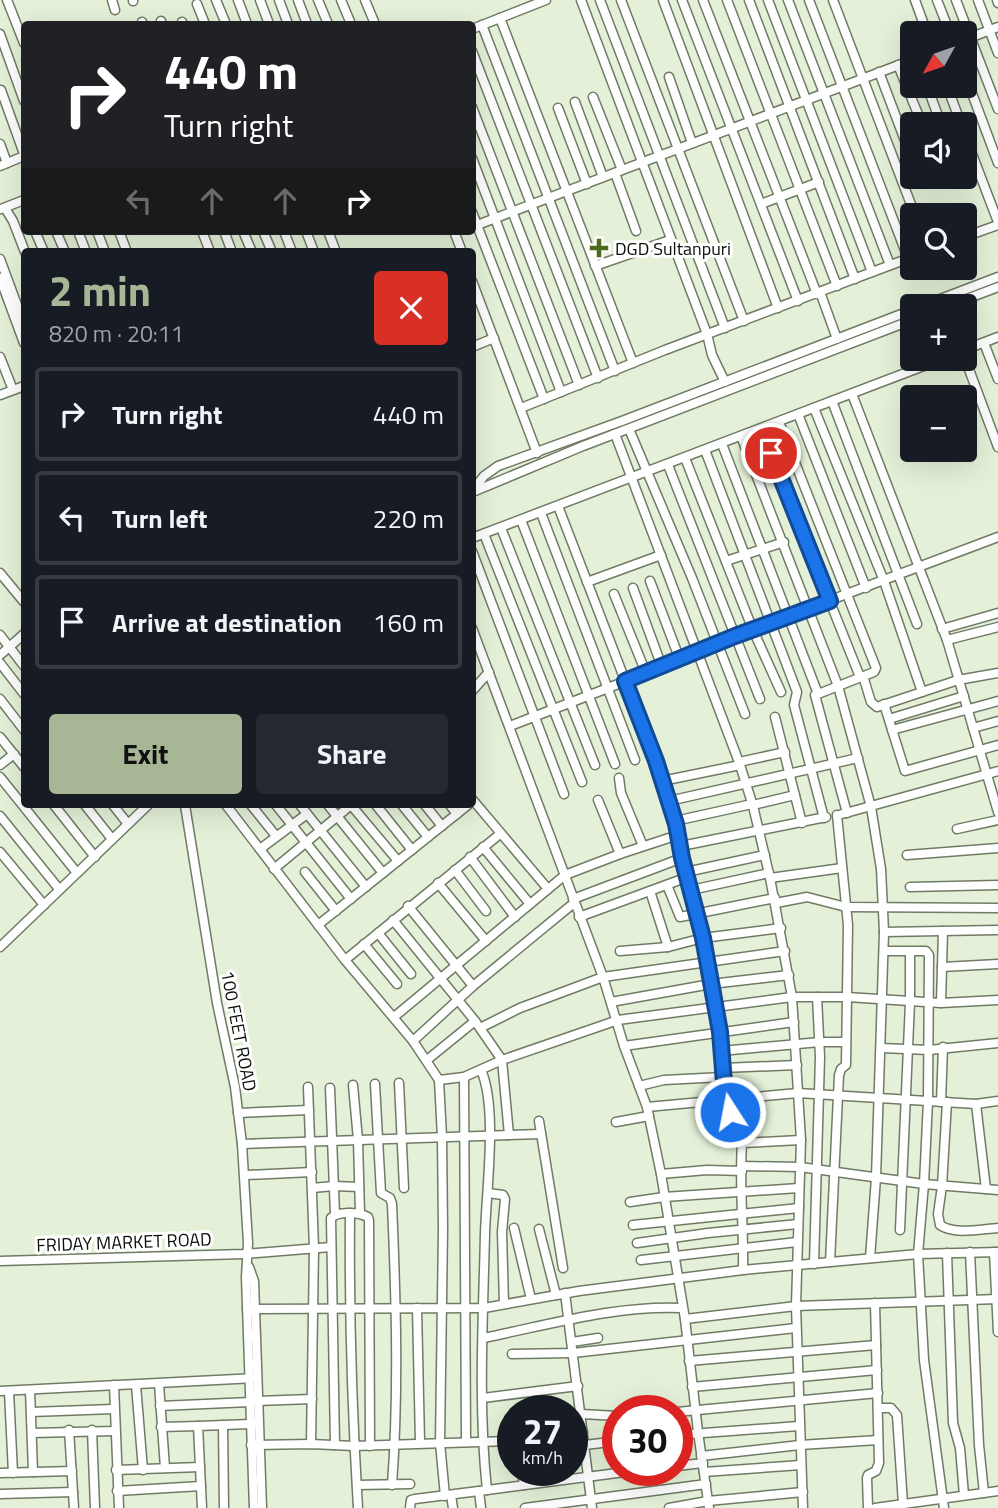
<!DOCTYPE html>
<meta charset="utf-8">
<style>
body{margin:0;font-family:"Titillium Web",sans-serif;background:#242831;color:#f1f3f6;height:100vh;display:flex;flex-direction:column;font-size:26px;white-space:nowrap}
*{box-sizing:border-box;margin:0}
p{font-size:23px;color:#9ea1a6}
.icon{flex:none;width:38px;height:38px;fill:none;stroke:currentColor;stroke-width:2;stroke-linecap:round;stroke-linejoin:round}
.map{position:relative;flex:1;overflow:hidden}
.details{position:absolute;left:21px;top:248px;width:455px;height:560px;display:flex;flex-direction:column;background:#171b24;border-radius:7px;box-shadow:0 7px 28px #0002}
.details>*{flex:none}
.top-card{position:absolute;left:21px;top:21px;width:455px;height:214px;border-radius:7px;box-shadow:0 7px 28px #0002;background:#202124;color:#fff;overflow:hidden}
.needle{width:46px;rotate:230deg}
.fabs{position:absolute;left:900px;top:21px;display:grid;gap:14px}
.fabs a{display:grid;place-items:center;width:77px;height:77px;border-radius:7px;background:#171b24;box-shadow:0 7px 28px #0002;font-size:35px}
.speed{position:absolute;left:497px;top:1395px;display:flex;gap:14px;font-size:35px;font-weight:700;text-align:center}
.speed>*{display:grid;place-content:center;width:91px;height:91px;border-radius:50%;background:#171b24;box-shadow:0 7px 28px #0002;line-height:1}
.speed small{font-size:18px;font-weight:400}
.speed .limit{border:10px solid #d22;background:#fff;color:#111}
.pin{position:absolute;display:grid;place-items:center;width:60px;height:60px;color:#fff;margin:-30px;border:4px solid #fff;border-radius:50%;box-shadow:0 2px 7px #0007}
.me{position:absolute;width:77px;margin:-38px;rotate:349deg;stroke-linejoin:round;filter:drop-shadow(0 0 5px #0008)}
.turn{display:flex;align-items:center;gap:24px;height:147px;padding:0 28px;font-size:32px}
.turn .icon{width:91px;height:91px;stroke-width:2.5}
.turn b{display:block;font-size:49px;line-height:60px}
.lanes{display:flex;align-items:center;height:66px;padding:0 28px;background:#0003;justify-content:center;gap:35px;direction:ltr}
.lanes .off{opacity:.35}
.round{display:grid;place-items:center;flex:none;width:74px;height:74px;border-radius:7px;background:#242831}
.head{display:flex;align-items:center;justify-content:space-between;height:119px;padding:0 28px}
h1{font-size:42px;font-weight:700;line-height:52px;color:#a7b695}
.primary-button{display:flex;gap:14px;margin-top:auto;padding:14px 28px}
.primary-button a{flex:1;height:80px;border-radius:7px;background:#a7b695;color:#111;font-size:28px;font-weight:700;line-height:80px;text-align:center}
.primary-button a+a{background:#242831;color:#f1f3f6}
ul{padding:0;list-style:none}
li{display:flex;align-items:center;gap:21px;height:94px;margin:0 14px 10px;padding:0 14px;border:4px solid #363941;border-radius:7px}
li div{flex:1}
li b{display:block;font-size:26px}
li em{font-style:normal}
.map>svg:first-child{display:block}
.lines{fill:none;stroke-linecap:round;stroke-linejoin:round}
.minor-casing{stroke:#707b65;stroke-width:11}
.minor{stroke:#fff;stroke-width:8}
.route-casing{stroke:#114b97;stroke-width:18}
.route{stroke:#1a73e8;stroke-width:12}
.poi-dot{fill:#4d6b1f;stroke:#fff;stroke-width:2.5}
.labels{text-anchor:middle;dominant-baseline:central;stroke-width:6;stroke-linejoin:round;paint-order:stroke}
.poi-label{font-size:18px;fill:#0b0e07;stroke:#fff;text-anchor:start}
.street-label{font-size:18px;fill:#0b0e07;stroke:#fff}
</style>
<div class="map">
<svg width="998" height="1508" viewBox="0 0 998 1508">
<rect width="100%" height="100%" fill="#e4f1d8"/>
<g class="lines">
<g class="minor-casing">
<g id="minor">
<polyline points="7,0 24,43"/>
<polyline points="112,0 115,10"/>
<polyline points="133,0 133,1"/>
<polyline points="216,0 226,24"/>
<polyline points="238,0 247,24"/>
<polyline points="260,0 269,24"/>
<polyline points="279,0 288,24"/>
<polyline points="298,0 307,24"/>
<polyline points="318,0 328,24"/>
<polyline points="341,0 351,24"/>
<polyline points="365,0 375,24"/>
<polyline points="581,0 707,334 712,355 725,382"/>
<polyline points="600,0 725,328"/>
<polyline points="621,0 744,321"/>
<polyline points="663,0 778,308"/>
<polyline points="682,0 798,301"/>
<polyline points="703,0 817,294"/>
<polyline points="727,0 837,286"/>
<polyline points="749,0 855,279"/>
<polyline points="768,0 872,272"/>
<polyline points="788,0 890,265"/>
<polyline points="809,0 908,258"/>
<polyline points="833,0 915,215"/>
<polyline points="915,0 927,33"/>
<polyline points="937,0 950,33"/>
<polyline points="956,0 998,109"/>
<polyline points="978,0 998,53"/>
<polyline points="997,0 998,3"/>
<polyline points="197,4 205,24"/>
<polyline points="500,18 633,363"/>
<polyline points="161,21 162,24"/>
<polyline points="142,22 143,24"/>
<polyline points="182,22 183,24"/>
<polyline points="482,25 615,371"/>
<polyline points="472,29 546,0"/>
<polyline points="0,34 24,101"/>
<polyline points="964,40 998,27"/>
<polyline points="472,51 598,378"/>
<polyline points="898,65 922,124"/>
<polyline points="879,72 909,151"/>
<polyline points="964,72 998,163"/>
<polyline points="669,77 692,143"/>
<polyline points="927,86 941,124"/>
<polyline points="947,86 961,124"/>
<polyline points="1,90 24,154"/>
<polyline points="593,97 622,170"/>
<polyline points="575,102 603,177"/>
<polyline points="472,107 579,385"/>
<polyline points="558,108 587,184"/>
<polyline points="964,133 998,222"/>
<polyline points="0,144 7,163"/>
<polyline points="472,158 561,392"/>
<polyline points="0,166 24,156"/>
<polyline points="615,173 636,231"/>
<polyline points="761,204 819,182"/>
<polyline points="5,208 13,221 25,252"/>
<polyline points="1,209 24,200"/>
<polyline points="472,212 544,399"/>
<polyline points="472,227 912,60"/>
<polyline points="35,231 44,252"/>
<polyline points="56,231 65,252"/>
<polyline points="78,231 86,252"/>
<polyline points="97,231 105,252"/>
<polyline points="119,231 127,252"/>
<polyline points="202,231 210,252"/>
<polyline points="224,231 232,252"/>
<polyline points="243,231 252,252"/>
<polyline points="263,231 272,252"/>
<polyline points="284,231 292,252"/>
<polyline points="306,231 314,252"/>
<polyline points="328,231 336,252"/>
<polyline points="454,231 462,252"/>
<polyline points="964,237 998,225"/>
<polyline points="0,259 24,324"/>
<polyline points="595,266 670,240"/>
<polyline points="0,278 24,343"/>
<polyline points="472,281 537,453"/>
<polyline points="820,292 837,339"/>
<polyline points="922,306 998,277"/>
<polyline points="948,306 998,287"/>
<polyline points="984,343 998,379"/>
<polyline points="472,347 494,338"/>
<polyline points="964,350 998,337"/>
<polyline points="964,356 998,447"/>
<polyline points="0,357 13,390"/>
<polyline points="852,394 947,640 998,812"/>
<polyline points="0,395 24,386"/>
<polyline points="832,401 917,624"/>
<polyline points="521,408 665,350 912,257"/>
<polyline points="814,408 884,581 922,692"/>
<polyline points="798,414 866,588"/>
<polyline points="779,422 876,668 874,672 818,694"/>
<polyline points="629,429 692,578 745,714"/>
<polyline points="761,429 860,677"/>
<polyline points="615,434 740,765 753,806 770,878 792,997 801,1140 796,1306 803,1508"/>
<polyline points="741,436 838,686 871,807 881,869 884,932 876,1178 870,1258"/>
<polyline points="722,444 818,694 815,695 847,813"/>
<polyline points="705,450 797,692 794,705 824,818"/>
<polyline points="685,458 753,630 781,692"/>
<polyline points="668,465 760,699"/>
<polyline points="472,491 484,476 498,466 622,421 912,310"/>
<polyline points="475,491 583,446 912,320"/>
<polyline points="558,506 656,761 676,824 687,875 685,878 579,917"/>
<polyline points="541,513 635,760"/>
<polyline points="521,520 615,764"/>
<polyline points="501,528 595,765"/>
<polyline points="484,534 582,782"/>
<polyline points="472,538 942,359"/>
<polyline points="472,551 564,794"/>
<polyline points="726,561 784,542"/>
<polyline points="0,573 24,602"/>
<polyline points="650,581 680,660"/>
<polyline points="587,582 661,555"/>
<polyline points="633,588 662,667"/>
<polyline points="614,594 646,673"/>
<polyline points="472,628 603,977 624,1046 647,1107 661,1174 685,1319 698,1432 709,1508"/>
<polyline points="942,629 998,613"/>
<polyline points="0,635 24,666"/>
<polyline points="947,640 998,627"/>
<polyline points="0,655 24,634"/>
<polyline points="0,663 24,694"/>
<polyline points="863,676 871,702 877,707 958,680 998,673"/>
<polyline points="472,691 489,672"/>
<polyline points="0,699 24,730"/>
<polyline points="884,704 905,771 998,745"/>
<polyline points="775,717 802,823"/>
<polyline points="889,719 964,696"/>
<polyline points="510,726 680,660 735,636 998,537"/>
<polyline points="973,728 998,721"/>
<polyline points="892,730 998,701"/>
<polyline points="0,737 24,767"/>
<polyline points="739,762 785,752"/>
<polyline points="0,765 14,754"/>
<polyline points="0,777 77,873"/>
<polyline points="619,778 621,793 643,846"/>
<polyline points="662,781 740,765"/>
<polyline points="472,799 548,889"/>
<polyline points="598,800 620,854"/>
<polyline points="669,801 858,758"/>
<polyline points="54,805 95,857"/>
<polyline points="85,805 112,839"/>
<polyline points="113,805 128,824"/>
<polyline points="185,805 217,1003 235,1087 242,1144 248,1243 246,1277 254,1508"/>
<polyline points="226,805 345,960 413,1041 439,1080 442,1137 443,1229 440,1443 445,1496"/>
<polyline points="251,805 276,836"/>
<polyline points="276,805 351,899"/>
<polyline points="300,805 366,887"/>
<polyline points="328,805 383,873"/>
<polyline points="351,805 398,861"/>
<polyline points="376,805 412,850"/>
<polyline points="402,805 428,837"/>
<polyline points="425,805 442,826"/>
<polyline points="450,805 457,814"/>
<polyline points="753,805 795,795"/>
<polyline points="842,814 998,771"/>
<polyline points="0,816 59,889"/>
<polyline points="675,821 752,804"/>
<polyline points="957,829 998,820"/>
<polyline points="483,847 530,904"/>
<polyline points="260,849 307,814"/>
<polyline points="681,849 686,845 826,817"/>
<polyline points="0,852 44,905"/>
<polyline points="907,855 998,848"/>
<polyline points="470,857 515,917"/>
<polyline points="274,869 351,805"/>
<polyline points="455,870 486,911"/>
<polyline points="305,872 336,911"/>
<polyline points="686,872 765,855"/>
<path d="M687,876c22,76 33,154 39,232l4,4 11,-1c7,9 1,21 1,32 -3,42 2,84 1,127"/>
<polyline points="770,878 842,868"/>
<polyline points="438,883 486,941"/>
<polyline points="667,885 680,917 775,898"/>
<polyline points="910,887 998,885"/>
<polyline points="691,890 769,873"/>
<polyline points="650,891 668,947"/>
<polyline points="573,899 682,858"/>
<polyline points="776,903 807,897 846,907 998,908"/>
<polyline points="408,906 473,986"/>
<polyline points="393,920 475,1021 502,1060 509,1135"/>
<polyline points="318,925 468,805"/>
<polyline points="884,932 998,930"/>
<polyline points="378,933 411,974"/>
<polyline points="364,944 397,984"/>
<polyline points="0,947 148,805"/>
<polyline points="620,951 668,947 703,938 781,928"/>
<polyline points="884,951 926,951 929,955 928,1101 924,1184 918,1254 924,1360 944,1508"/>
<polyline points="345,960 500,834"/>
<polyline points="942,967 943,931"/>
<polyline points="611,1002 711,984 789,975"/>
<polyline points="941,1003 998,1000"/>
<polyline points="394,1017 565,875 620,854 678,835"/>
<polyline points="480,1028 520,1008 603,977 785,951"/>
<polyline points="413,1041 473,986 574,903"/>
<polyline points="624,1046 794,1022"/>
<polyline points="881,1048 929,1050 998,1043"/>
<polyline points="721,1051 820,1042 845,1042"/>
<polyline points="427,1060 475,1021"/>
<polyline points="723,1068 797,1065"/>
<polyline points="464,1077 466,1441"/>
<polyline points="439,1080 464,1077 502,1060 618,1020 792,997 847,997 941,1003 942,967 998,964"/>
<polyline points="399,1083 404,1188"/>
<path d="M375,1084l6,109 9,5 2,6c4,94 7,187 0,281"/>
<polyline points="353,1085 358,1140 360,1213"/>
<polyline points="639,1086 664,1080 723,1077"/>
<polyline points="308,1087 314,1248 311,1444"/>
<polyline points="330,1088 335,1214"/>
<polyline points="941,1102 943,1047"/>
<path d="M947,1102l-5,84 -4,28 2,11c14,10 41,4 58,3"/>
<polyline points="976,1104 986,1189"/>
<polyline points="647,1107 798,1093 976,1104 998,1101"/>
<polyline points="238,1113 309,1110"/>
<polyline points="539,1121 563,1268"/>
<polyline points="616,1122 649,1116"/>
<polyline points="742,1143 801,1140"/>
<polyline points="242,1144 541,1134"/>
<polyline points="742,1166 800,1167 924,1184 998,1190"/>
<polyline points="661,1174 707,1170 742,1171"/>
<polyline points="246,1175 312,1172"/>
<polyline points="312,1188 334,1186 359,1187"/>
<polyline points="488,1193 503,1195 505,1199 502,1232 504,1304"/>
<polyline points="630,1202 664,1197 799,1188"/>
<path d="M350,1213c-1,99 2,197 8,295"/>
<polyline points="633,1225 799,1208"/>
<polyline points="514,1228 531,1299"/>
<polyline points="539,1229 556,1295"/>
<polyline points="900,1230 910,1002 910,952"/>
<polyline points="637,1243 708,1233 798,1224"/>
<polyline points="970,1252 979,1445 984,1493"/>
<polyline points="994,1252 998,1332"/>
<polyline points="947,1253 953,1423 960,1448 964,1495"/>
<polyline points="641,1260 797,1242"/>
<polyline points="0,1261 244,1254 331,1247"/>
<polyline points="830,1262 839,1075 841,1069 846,1065 848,925 837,815"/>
<polyline points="814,1264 820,1057 817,997"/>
<polyline points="249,1267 254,1281 262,1508"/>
<polyline points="565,1293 592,1508"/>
<polyline points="417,1308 420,1442"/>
<polyline points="247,1309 484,1308 579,1291 743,1270 918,1254 998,1252"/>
<polyline points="685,1319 796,1306 998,1299"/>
<path d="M483,1338c65,-13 133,-33 199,-30"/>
<polyline points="572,1342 598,1338"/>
<polyline points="512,1354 573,1353 796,1328"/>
<polyline points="689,1361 876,1345"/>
<polyline points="159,1384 165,1468"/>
<polyline points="114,1385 119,1508"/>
<polyline points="136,1385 143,1470"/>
<polyline points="692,1387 877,1370"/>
<polyline points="30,1390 33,1472"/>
<polyline points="0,1391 256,1378"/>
<polyline points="9,1392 13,1473"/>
<polyline points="483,1398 578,1386"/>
<polyline points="257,1401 312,1399"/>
<polyline points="160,1406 250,1402"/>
<polyline points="878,1408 891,1408 897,1415 903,1504"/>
<polyline points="31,1412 114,1409"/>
<polyline points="677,1412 878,1393"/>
<polyline points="581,1414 618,1416"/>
<polyline points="223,1425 224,1508"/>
<polyline points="161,1427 198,1426"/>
<polyline points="69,1430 74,1508"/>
<polyline points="92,1430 95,1508"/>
<polyline points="32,1433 115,1431"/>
<polyline points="572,1434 583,1432"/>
<polyline points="677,1435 799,1426"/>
<polyline points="251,1445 311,1444 354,1446 513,1441"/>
<path d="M335,1445l-4,-227c7,-7 27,-6 37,-1l1,4 1,225"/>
<polyline points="585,1445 618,1441"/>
<polyline points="701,1456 800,1445 878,1440"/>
<polyline points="677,1466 703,1463"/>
<polyline points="116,1470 200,1467"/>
<polyline points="522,1470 524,1485"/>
<polyline points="704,1472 801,1465"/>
<polyline points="0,1473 72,1471"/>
<polyline points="357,1485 410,1484"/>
<polyline points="487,1490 640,1470"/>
<polyline points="117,1491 201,1486"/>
<polyline points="0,1494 73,1492"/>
<polyline points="451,1495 453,1508"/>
<polyline points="202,1508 198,1426 250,1424"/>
<polyline points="410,1508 411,1500 415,1499 479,1491"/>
<path d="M481,1508l-2,-17 8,-1c-9,-84 -4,-171 -2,-256 1,-42 13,-126 -4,-164"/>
<polyline points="525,1508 706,1484"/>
<polyline points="669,1508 708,1501 803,1492"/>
<polyline points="868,1508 867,1478 868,1475 876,1471 879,1463 875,1303"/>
<polyline points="875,1508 998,1491"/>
</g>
</g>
<use href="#minor" class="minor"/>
</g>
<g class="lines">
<g class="route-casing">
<polyline id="route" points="730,1112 726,1108 720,1032 703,938 682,858 676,824 656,761 625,681 735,636 830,601 771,453"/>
</g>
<use href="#route" class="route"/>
</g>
<path class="poi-dot" d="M595.5 237.5h7v7h7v7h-7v7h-7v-7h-7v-7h7z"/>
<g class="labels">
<g class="poi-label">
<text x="615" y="248">DGD Sultanpuri</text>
</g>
<g class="street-label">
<text transform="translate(239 1031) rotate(79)">100 FEET ROAD</text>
<text transform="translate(124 1242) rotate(-2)">FRIDAY MARKET ROAD</text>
</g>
</g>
</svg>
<div class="fabs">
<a><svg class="needle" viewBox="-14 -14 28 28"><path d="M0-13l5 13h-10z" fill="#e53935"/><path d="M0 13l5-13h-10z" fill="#9ea1a6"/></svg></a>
<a><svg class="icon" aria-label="sound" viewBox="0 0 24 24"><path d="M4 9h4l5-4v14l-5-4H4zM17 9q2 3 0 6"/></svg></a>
<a><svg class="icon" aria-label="search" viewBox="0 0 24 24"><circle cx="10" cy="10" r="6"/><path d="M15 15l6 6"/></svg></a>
<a>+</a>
<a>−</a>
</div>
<div class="speed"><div>27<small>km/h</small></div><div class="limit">30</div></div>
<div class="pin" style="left:771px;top:453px;background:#d93025"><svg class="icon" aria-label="arrive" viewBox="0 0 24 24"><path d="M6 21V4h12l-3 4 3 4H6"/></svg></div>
<svg class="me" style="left:730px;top:1112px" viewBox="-20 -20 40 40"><circle r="17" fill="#1a73e8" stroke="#fff" stroke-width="3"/><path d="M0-11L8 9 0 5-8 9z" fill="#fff"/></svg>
<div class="top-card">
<div class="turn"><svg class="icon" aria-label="right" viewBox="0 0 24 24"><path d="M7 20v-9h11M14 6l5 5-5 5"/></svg><div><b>440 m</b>Turn right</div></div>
<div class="lanes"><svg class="icon off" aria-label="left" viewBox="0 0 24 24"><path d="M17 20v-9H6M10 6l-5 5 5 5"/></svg><svg class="icon off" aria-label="ahead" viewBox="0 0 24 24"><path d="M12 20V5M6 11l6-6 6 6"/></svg><svg class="icon off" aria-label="ahead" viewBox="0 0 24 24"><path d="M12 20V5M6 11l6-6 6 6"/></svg><svg class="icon" aria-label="right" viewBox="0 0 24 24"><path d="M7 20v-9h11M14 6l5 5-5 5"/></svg></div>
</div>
<section class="details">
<div class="head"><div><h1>2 min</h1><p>820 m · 20:11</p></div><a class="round" style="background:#d93025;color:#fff"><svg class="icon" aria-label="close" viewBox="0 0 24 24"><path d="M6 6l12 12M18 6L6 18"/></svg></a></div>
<ul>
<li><svg class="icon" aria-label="right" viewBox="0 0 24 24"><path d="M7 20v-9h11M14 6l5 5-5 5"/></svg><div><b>Turn right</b></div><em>440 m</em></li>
<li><svg class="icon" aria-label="left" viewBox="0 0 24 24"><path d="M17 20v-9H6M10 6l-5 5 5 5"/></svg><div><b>Turn left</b></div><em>220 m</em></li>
<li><svg class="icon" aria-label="arrive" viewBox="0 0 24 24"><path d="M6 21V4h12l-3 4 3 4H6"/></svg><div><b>Arrive at destination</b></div><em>160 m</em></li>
</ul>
<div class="primary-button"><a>Exit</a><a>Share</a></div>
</section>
</div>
